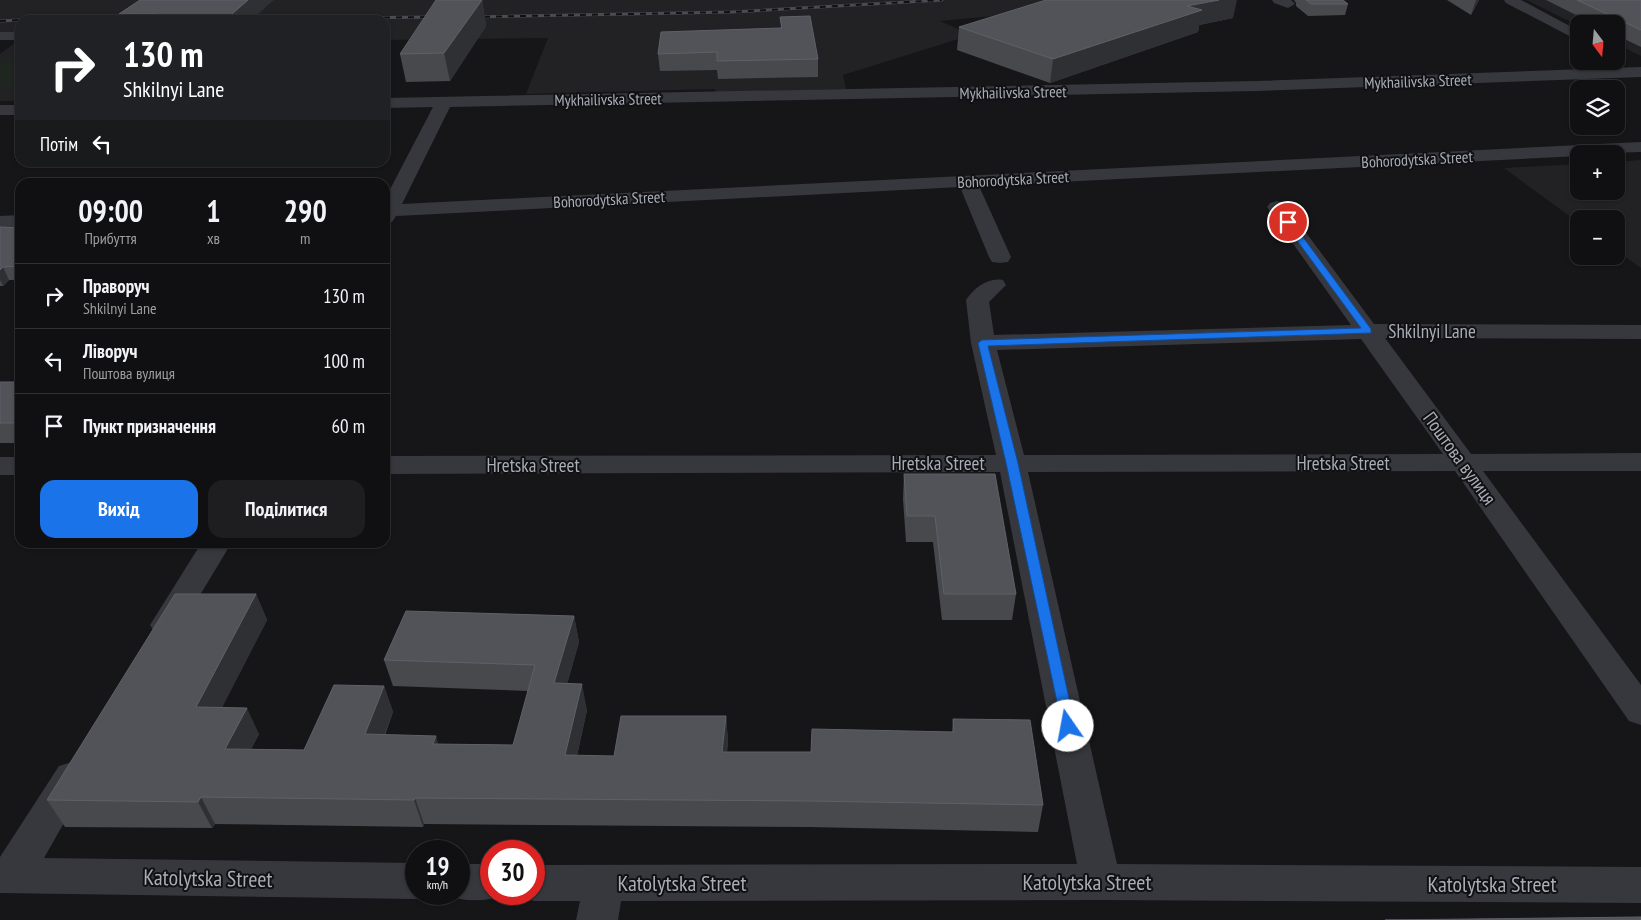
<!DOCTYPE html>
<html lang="uk">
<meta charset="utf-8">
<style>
body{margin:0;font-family:"PT Sans Narrow",sans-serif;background:#1e1e20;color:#f1f3f6;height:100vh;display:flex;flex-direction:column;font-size:19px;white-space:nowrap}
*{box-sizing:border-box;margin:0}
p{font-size:16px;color:#9c9d9f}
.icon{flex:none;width:28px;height:28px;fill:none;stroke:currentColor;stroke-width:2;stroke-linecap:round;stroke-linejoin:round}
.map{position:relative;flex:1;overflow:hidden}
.panel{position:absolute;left:15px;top:178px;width:375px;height:370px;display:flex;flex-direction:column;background:#101012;border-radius:15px;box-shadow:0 1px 4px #0004,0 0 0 1px #303032}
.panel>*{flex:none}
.hud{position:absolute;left:15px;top:15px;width:375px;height:152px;border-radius:15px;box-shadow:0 1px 4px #0004,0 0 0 1px #303032;background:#202124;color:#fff;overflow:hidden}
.needle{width:32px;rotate:164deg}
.buttons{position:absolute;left:1570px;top:15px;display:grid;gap:10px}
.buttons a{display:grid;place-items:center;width:55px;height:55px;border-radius:10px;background:#101012;box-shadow:0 1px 4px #0004,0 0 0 1px #303032;font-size:25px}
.speed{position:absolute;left:405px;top:840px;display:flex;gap:10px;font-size:25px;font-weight:700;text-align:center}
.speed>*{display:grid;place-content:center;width:65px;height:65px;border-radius:50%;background:#101012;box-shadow:0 1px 4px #0004,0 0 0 1px #303032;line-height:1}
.speed small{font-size:12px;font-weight:400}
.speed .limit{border:8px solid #d22;background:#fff;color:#111}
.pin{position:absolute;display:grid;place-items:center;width:42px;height:42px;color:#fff;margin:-21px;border:2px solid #fff;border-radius:50%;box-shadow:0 1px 5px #0007}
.me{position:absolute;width:55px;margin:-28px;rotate:348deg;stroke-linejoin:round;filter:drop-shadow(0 0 4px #0008)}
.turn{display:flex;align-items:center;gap:18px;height:105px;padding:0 25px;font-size:22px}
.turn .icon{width:65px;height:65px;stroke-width:2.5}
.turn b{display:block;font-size:35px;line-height:42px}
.then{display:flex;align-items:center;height:48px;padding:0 25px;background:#0003;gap:10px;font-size:19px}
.eta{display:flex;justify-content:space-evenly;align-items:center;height:85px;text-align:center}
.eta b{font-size:30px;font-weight:700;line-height:35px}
.action{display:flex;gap:10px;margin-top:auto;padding:10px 25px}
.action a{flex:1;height:58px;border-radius:15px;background:#1a73e8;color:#fff;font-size:20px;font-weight:700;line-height:58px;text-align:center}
.action a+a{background:#1e1e20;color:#f1f3f6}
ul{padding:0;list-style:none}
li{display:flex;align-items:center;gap:15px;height:65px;padding:0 25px;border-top:1px solid #303032}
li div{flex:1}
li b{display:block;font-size:19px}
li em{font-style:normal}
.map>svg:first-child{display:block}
.built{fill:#222225}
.green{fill:#1e261f}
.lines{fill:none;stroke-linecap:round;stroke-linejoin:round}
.minor{fill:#37383d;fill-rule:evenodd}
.rail-casing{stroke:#4a4c52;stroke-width:3}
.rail{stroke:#111113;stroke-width:2;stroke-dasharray:6;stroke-linecap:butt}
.wall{fill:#47494d}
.shaded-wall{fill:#2f3033}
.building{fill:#525359;stroke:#5f6168}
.route{fill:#1a73e8;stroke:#114b97}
.labels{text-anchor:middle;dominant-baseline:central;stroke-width:4;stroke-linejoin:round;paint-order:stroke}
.far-street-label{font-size:16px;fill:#a8adb8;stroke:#111113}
.street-label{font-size:19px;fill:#a8adb8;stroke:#111113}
.near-street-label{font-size:22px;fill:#a8adb8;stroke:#111113}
</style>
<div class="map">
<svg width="1641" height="920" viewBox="0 0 1641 920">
<rect width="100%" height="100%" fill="#161618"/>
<g class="built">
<polygon points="0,0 1165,0 940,21 971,35 843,75 846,89 716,93 715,89 526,94 548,38 385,40 385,20 20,20 20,33 0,33"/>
<polygon points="1527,0 1641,0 1641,56 1616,44 1616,24 1579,24 1579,26"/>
<polygon points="20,39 20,101 0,101 0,54"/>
<polygon points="1641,160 1641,268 1616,250 1616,219 1579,219 1579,223 1504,168 1579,164 1579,191 1616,191 1616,162"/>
</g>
<polygon class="green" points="20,52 20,88 0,88 0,66"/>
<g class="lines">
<g class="minor">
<polygon points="1272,0 1291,0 1295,4 1288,8 1274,3"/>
<polygon points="1504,0 1521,0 1579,31 1579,41 1506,3"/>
<rect x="0" y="32" width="20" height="8"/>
<polygon points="1641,67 1641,77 1256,91 450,107 402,204 1641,142 1641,152 1579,154 1579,156 979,186 1011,257 1008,262 1000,263 992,262 989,257 960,187 396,216 392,222 385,224 385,199 433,107 385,108 385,98 1256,81"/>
<rect x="0" y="105" width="20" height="10"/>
<path d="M1277,201l7,2 90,121 267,1v14l-256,-1 86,116 170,-1v18h-158l158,214v40l-12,-4 -174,-250 -427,1 89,392 524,3v36l-540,-3 -480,1 -3,19h-42l4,-19h-46l-14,-5 -1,-2h15v-29l543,-1 -77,-392 -615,2v-18l611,-1 -25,-112 -5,-43c8,-12 22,-23 37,-20l3,5 -17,17 5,33 357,-10 -84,-118 3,-4zM1361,339l82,115 -419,1 -27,-105z"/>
<polygon points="20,215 20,227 0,228 0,216"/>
<rect x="0" y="457" width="20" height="18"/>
<polygon points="202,542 232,542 177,633 166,637 155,633 150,625"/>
<polygon points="72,762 85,766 90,777 44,858 416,863 416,894 430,894 416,899 0,893 0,857 59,766"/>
<path d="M459,864h32v30l14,1c-20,7 -40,7 -60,0l14,-1z"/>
</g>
<g class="rail-casing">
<g id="rail">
<polyline points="472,17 732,12 942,0"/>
<polyline points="240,19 437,17"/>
<polyline points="81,20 135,20"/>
<polyline points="0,21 20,20"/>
</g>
</g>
<use href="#rail" class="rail"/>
</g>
<g class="wall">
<polygon points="140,0 273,0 251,20 121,20 119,14"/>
<polygon points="482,0 486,26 450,81 406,82 400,54"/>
<polygon points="1294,0 1343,0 1348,4 1345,15 1308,16 1296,6 1296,3"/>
<polygon points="1447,0 1479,0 1471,15"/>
<polygon points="1546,0 1641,0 1641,47 1616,35 1616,24 1594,24"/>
<polygon points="780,17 818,59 818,77 718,79 717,70 660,71 658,54 781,28"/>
<polygon points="1233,18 1199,25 1198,32 1050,83 957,50 959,27"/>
<polygon points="0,227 20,228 20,280 9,280 3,286 0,286"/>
<rect x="0" y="382" width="20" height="61"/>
<polygon points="904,474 1016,594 1012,620 942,620 933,542 906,542 903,499"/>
<polygon points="232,542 313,542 312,545 233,544"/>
<polygon points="256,594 267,620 222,707 259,734 251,749 304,750 384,686 393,712 385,735 439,744 513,745 528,691 393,686 384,660 574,616 579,642 567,684 587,710 577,756 614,756 726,716 728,742 727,752 811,752 952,732 953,719 1043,805 1038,832 809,827 424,824 423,827 215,824 212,828 65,827 47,800"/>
</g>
<g class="shaded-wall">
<polygon points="248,0 273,0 251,20 225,20"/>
<polygon points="482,0 486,26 450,81 444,53"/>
<polygon points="1219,0 1237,0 1233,18 1199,25 1198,32 1050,83 1053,59 1187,6"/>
<polygon points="1476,0 1479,0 1471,15"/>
<polygon points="3,267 9,280 3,286 0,280 0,270"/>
<polygon points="256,594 267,620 209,733 196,707"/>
<polygon points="574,616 579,642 560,710 554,683"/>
<polygon points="582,684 587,710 571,782 565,755"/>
<polygon points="384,686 393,712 374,761 365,734"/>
<polygon points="247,708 259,734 238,775 225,749"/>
<polygon points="726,716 728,742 724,778 722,752"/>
<polygon points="436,736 444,762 433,744"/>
<polygon points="201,797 215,824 212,828 198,802"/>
<polygon points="415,798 424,824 423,827 414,800"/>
</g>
<g class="building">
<polygon points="140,0 248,0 225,20 148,20 155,14 119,14"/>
<polygon points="436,0 482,0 444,53 400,54"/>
<polygon points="1046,0 1219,0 1187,6 1202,10 1053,59 959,27"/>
<polygon points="1306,0 1343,0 1348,4 1311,4"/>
<polygon points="1577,0 1641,0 1641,30"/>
<polygon points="810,16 818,59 717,61 717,52 658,54 661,32 782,28 780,17"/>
<polygon points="0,227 20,228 20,266 3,267 0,270"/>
<rect x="0" y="382" width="20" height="41"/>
<polygon points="904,474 995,474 1016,594 944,594 935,516 907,516"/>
<polygon points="175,594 256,594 196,707 247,708 225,749 304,750 334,685 384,686 365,734 436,736 433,744 513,745 535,665 384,660 406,611 574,616 554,683 582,684 565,755 614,756 621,716 726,716 722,752 811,752 812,729 954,732 953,719 1030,720 1043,805 809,801 415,798 414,800 201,797 198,802 47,800"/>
<polygon points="1641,917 1641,920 1385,920"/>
</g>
<polygon class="route" points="1285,221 1291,221 1371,329 1371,333 988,346 1018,463 1075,726 1073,730 1068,732 1063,730 1006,463 978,343 982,340 1361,328 1285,224"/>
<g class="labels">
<g class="far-street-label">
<text transform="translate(1418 81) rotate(-2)">Mykhailivska Street</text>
<text transform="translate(1013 92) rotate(-1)">Mykhailivska Street</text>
<text transform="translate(608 99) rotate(-1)">Mykhailivska Street</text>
<text transform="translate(1417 159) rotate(-3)">Bohorodytska Street</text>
<text transform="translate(1013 179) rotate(-3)">Bohorodytska Street</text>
<text transform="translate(609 199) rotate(-3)">Bohorodytska Street</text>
</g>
<g class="street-label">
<text x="1432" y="331">Shkilnyi Lane</text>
<text transform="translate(1460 458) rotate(54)">Поштова вулиця</text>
<text x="938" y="463">Hretska Street</text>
<text x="1343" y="463">Hretska Street</text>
<text x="533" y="465">Hretska Street</text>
</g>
<g class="near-street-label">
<text transform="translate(208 878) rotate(1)">Katolytska Street</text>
<text x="1087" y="882">Katolytska Street</text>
<text x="682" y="883">Katolytska Street</text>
<text x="1492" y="884">Katolytska Street</text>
</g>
</g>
</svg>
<div class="buttons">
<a><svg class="needle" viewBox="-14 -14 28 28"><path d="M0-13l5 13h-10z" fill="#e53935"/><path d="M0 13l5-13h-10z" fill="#9c9d9f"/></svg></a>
<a><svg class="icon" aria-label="layers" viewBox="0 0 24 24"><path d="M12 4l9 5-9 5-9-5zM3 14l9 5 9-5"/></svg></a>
<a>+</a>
<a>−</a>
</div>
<div class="speed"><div>19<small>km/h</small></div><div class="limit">30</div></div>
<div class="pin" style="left:1288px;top:222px;background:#d93025"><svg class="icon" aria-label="arrive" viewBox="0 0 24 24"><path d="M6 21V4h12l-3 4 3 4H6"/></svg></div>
<svg class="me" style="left:1068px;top:726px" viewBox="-20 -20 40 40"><circle r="19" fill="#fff"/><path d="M0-13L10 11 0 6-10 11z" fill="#1a73e8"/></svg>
<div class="hud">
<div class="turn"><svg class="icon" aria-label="right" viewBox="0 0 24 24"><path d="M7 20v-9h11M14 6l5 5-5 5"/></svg><div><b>130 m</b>Shkilnyi Lane</div></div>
<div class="then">Потім<svg class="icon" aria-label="left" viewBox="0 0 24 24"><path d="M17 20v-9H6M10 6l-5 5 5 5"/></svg></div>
</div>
<section class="panel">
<div class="eta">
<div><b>09:00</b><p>Прибуття</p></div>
<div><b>1</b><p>хв</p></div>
<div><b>290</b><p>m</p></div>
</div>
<ul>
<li><svg class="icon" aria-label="right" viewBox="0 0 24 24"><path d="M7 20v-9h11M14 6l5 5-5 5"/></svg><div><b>Праворуч</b><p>Shkilnyi Lane</p></div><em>130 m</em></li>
<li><svg class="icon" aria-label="left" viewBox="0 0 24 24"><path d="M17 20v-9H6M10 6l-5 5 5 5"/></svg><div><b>Ліворуч</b><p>Поштова вулиця</p></div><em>100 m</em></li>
<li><svg class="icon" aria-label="arrive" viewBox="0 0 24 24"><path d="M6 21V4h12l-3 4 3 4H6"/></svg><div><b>Пункт призначення</b></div><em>60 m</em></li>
</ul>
<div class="action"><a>Вихід</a><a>Поділитися</a></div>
</section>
</div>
